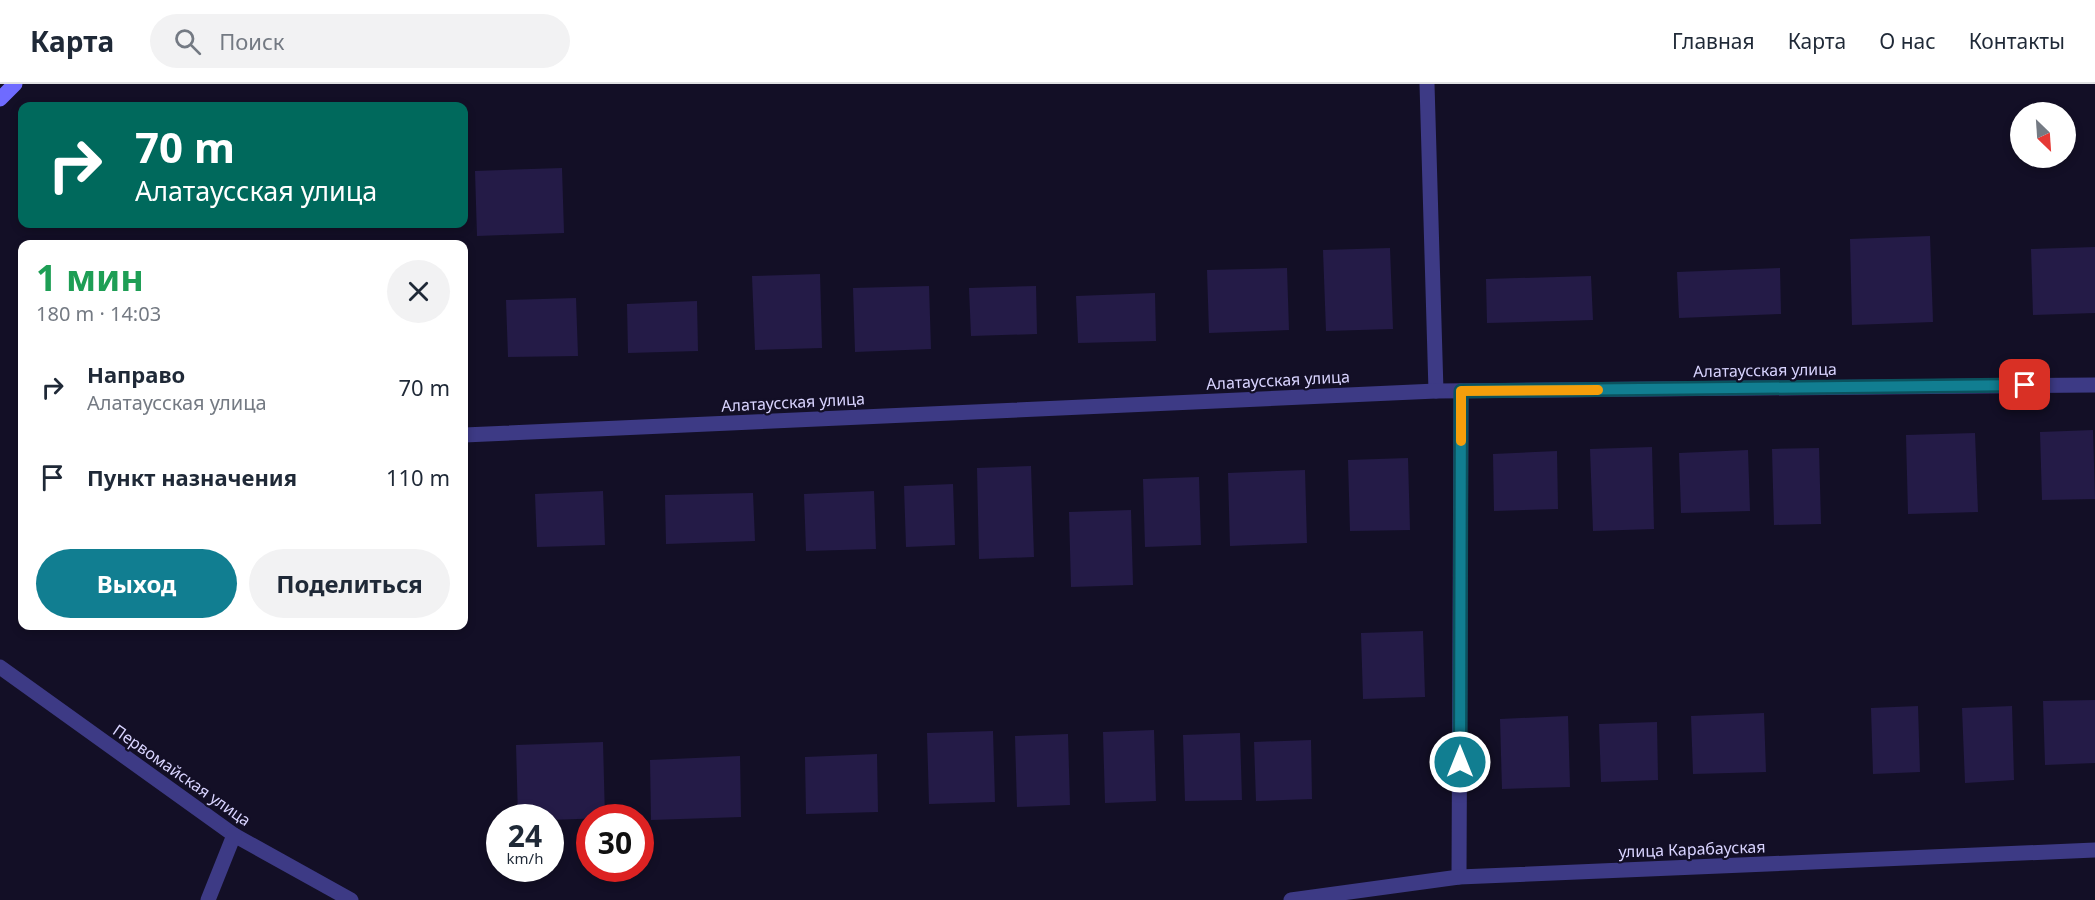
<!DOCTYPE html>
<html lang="ru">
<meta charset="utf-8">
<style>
body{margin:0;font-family:"Noto Sans",sans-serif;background:#f2f2f3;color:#1f2937;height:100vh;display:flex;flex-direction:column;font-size:22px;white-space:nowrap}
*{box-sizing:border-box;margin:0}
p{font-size:20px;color:#747a83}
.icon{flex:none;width:33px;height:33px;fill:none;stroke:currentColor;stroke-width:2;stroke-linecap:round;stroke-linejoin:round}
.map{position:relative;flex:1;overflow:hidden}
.sheet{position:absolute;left:18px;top:156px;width:450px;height:390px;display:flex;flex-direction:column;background:#fff;border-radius:12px;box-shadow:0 3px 9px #0003}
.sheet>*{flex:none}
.guide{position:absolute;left:18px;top:18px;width:450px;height:126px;border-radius:12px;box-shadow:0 3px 9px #0003;background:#00695c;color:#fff;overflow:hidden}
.needle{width:39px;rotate:155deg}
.tools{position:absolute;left:2010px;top:18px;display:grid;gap:12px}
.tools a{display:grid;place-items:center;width:66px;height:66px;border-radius:50%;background:#fff;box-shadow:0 3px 9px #0003;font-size:30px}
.speed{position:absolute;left:486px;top:720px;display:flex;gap:12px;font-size:30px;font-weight:700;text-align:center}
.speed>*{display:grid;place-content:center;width:78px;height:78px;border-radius:50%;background:#fff;box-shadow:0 3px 9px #0003;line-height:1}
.speed small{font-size:15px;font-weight:400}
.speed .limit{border:9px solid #d22;background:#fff;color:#111}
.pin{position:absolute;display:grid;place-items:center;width:51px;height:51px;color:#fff;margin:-26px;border-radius:12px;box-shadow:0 3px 9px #0006}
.me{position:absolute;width:66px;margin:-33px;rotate:0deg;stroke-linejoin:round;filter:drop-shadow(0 0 4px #0008)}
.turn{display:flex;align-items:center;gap:21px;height:126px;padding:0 18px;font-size:27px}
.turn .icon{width:78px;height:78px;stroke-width:2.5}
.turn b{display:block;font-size:42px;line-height:51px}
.round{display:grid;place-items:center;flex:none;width:63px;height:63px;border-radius:32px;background:#f2f2f3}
.summary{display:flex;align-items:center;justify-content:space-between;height:102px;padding:0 18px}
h1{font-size:36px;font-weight:700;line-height:45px;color:#1e9e55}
.cta{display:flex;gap:12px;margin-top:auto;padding:12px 18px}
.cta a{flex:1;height:69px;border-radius:36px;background:#117e91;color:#fff;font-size:24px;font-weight:700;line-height:69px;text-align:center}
.cta a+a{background:#f2f2f3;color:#1f2937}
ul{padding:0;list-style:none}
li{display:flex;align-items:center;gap:18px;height:90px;padding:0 18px}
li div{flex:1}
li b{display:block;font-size:22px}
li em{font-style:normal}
header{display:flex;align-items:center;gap:36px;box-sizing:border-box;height:84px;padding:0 30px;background:#fff;border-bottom:2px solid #e0e1e3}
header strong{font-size:28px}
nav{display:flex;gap:33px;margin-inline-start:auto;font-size:21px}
.search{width:420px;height:54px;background:#f2f2f3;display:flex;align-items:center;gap:15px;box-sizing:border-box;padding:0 21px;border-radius:33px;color:#747a83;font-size:22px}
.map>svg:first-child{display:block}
.building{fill:#241b47}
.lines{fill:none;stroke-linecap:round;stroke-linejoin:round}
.street{stroke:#3d3a85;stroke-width:15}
.secondary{stroke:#6f6bff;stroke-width:15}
.route-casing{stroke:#0b525e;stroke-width:15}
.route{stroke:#117e91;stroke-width:10}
.slow{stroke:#f59e0b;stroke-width:10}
.labels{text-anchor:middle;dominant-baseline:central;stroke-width:4.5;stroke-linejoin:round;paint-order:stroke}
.street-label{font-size:16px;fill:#d9d4ff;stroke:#130f26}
</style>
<header>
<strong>Карта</strong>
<div class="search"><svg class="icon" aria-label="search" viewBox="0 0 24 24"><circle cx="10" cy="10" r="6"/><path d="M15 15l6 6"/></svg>Поиск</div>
<nav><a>Главная</a><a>Карта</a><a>О нас</a><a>Контакты</a></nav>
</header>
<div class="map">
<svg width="2095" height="816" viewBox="0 0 2095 816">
<rect width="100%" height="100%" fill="#130f26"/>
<g class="building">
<polygon points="562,84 564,149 477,152 475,87"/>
<polygon points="1930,152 1933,238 1852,241 1850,155"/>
<polygon points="2095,163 2095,229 2033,231 2031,165"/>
<polygon points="1390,164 1393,245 1326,247 1323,166"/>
<polygon points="1287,184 1289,246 1209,249 1207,186"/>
<polygon points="1780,184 1781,230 1679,234 1677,188"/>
<polygon points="820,190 822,264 755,266 752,192"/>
<polygon points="1591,192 1593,236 1487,239 1486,195"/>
<polygon points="929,202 931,265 855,268 853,204"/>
<polygon points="1036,202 1037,250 971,252 969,204"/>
<polygon points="1155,209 1156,257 1078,259 1076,212"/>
<polygon points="576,214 578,272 508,273 506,216"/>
<polygon points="697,217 698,267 628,269 627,220"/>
<polygon points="2093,346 2095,415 2042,416 2040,348"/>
<polygon points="1975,349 1978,428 1908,430 1906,351"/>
<polygon points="1652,363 1654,445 1593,447 1590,365"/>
<polygon points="1819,364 1821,440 1774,441 1772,365"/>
<polygon points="1748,366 1750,427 1681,429 1679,369"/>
<polygon points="1557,367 1558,425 1494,427 1493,370"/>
<polygon points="1408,374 1410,446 1350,447 1348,376"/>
<polygon points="1031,382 1034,473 979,475 977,384"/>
<polygon points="1305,386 1307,459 1230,462 1228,389"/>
<polygon points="1199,393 1201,461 1145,463 1143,395"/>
<polygon points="953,400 955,461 906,463 904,402"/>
<polygon points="603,407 605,461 537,463 535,410"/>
<polygon points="874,407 876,465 806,467 804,410"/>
<polygon points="753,409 755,457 666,460 665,411"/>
<polygon points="1131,426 1133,501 1071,503 1069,428"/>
<polygon points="1423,547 1425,613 1363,615 1361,549"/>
<polygon points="2095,616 2095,679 2045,681 2043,617"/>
<polygon points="1918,622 1920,688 1873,690 1871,624"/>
<polygon points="2012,622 2014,696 1965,699 1962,624"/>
<polygon points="1764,629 1766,688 1693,690 1691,632"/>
<polygon points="1568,632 1570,703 1502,705 1500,635"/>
<polygon points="1657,638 1658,696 1601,698 1599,640"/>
<polygon points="1154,646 1156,717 1105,719 1103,648"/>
<polygon points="993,647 995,718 929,720 927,649"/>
<polygon points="1240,649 1242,716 1185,717 1183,651"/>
<polygon points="1068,650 1070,721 1017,723 1015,652"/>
<polygon points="1311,656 1312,715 1256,717 1254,658"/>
<polygon points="603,658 605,734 550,736 550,734 518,734 516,661"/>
<polygon points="877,670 878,728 806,730 805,673"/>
<polygon points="740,672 741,733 651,736 650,676"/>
</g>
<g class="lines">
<g class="street">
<polyline points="1427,0 1436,307"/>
<polyline points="464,351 1436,307 2095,301"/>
<polyline points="0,583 234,751 351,816"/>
<polyline points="1459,793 1461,307"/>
<polyline points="208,816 234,751"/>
<polyline points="1291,816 1459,793 2095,766"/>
</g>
<polyline class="secondary" points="0,15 15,0"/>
</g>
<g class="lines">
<g class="route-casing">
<polyline id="route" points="1460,678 1461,307 2025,301"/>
</g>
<use href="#route" class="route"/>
<polyline class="slow" points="1461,357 1461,307 1598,306"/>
</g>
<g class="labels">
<g class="street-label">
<text transform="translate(1765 286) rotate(-1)">Алатаусская улица</text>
<text transform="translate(1278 296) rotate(-3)">Алатаусская улица</text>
<text transform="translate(793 318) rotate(-3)">Алатаусская улица</text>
<text transform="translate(182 691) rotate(35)">Первомайская улица</text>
<text transform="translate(1692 765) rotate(-2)">улица Карабауская</text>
</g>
</g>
</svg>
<div class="tools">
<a><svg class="needle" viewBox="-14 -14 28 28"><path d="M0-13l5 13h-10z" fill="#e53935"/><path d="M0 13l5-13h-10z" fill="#747a83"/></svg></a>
</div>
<div class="speed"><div>24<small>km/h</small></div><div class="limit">30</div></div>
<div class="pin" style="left:2025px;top:301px;background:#d93025"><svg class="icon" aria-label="arrive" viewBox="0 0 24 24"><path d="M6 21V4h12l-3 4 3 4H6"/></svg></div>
<svg class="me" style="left:1460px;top:678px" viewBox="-20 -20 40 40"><circle r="17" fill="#117e91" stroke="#fff" stroke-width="3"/><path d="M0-11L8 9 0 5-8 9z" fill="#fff"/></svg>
<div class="guide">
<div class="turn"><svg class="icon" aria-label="right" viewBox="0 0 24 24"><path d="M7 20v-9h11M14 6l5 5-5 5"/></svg><div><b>70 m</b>Алатаусская улица</div></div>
</div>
<section class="sheet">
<div class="summary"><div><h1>1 мин</h1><p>180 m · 14:03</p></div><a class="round"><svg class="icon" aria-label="close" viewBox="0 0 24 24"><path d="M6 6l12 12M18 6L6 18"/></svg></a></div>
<ul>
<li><svg class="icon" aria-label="right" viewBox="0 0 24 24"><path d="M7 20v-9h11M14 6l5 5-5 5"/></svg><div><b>Направо</b><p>Алатаусская улица</p></div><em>70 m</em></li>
<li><svg class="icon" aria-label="arrive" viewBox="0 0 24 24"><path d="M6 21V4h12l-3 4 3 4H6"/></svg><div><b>Пункт назначения</b></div><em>110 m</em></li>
</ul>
<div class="cta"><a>Выход</a><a>Поделиться</a></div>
</section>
</div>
